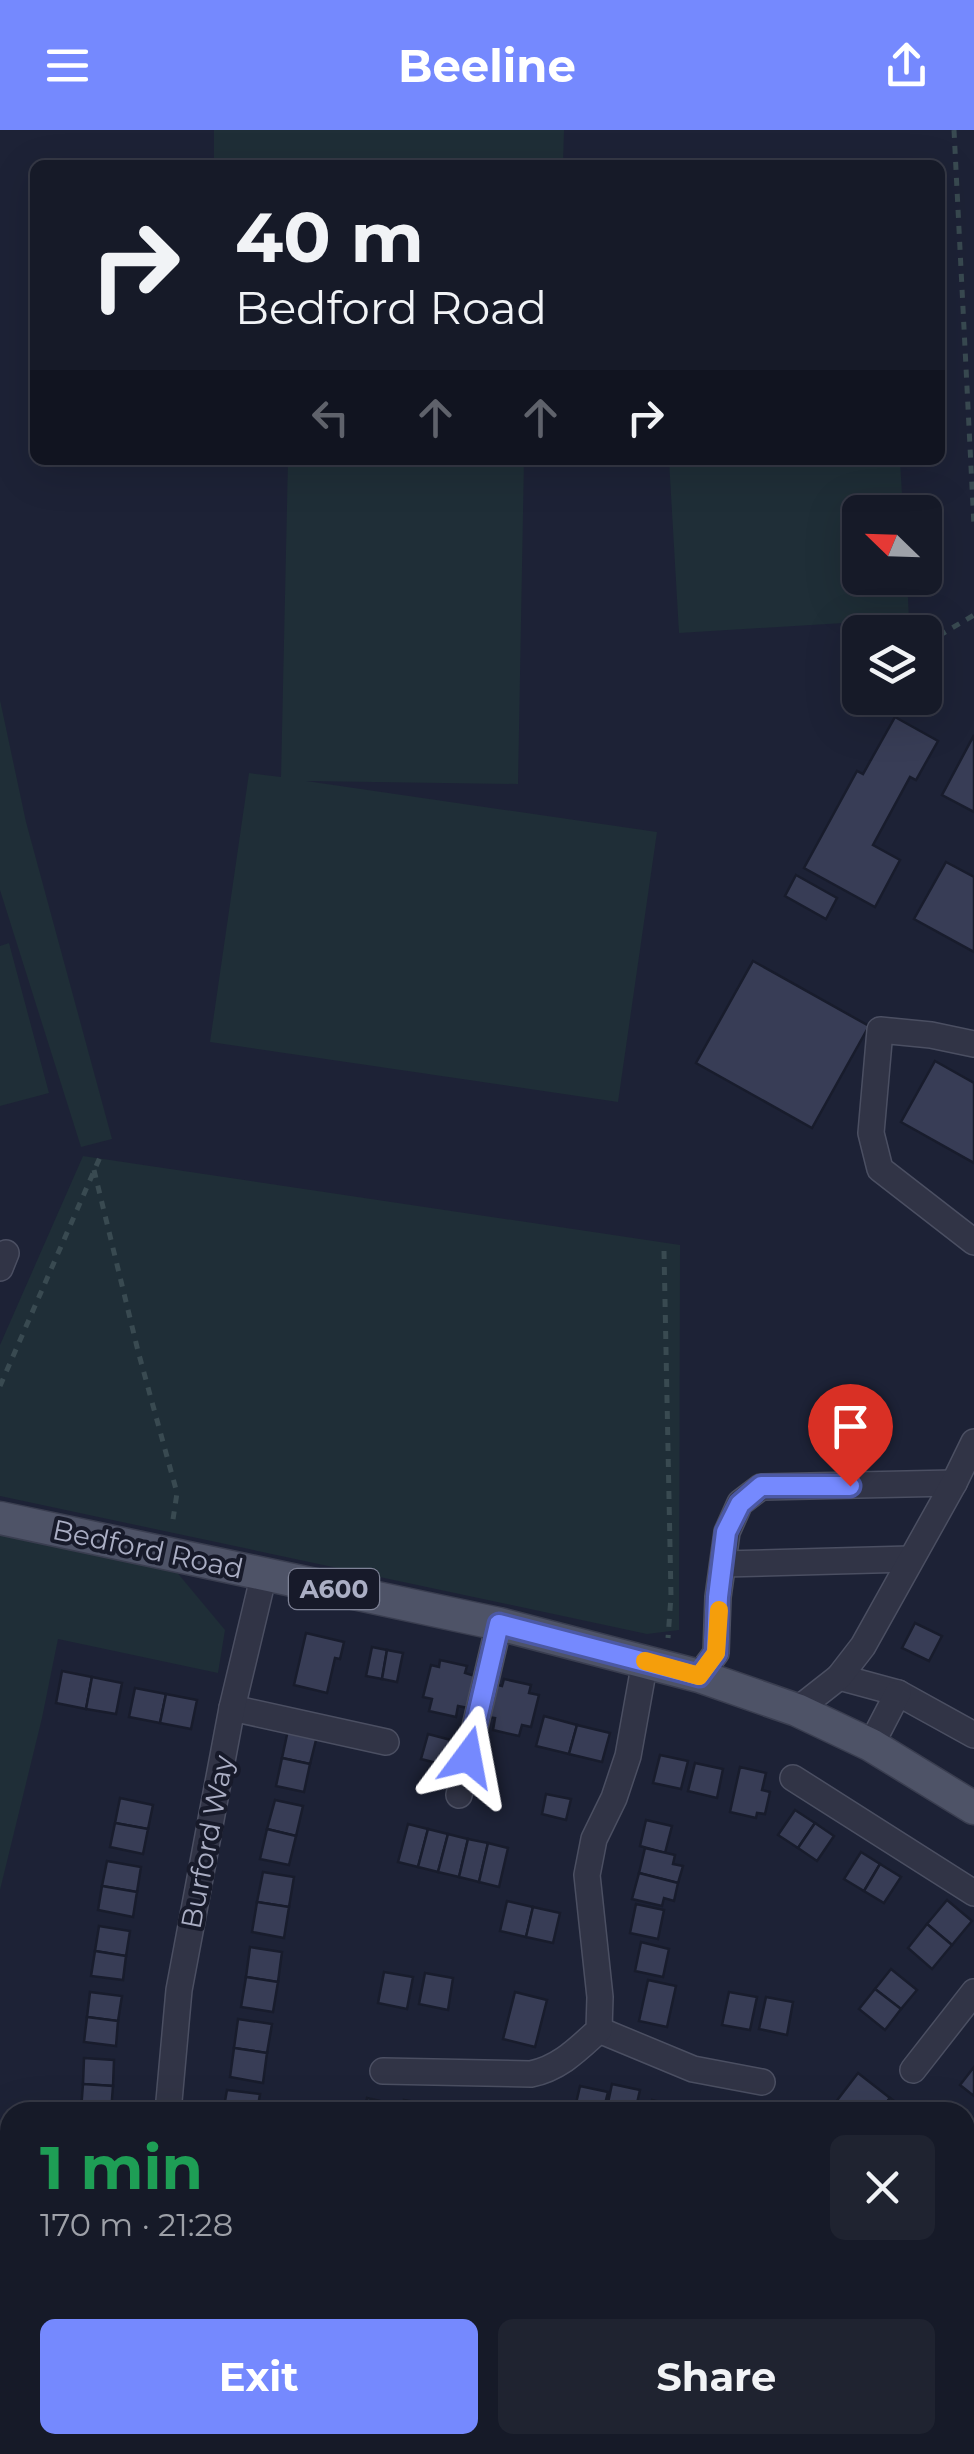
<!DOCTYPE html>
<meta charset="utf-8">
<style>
body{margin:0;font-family:Montserrat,sans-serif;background:#1f2330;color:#f1f3f6;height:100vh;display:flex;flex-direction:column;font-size:38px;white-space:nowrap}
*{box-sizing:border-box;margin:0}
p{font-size:32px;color:#9ea1a8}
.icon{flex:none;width:55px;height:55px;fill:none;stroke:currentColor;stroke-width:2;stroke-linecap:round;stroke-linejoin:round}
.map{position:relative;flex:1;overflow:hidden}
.details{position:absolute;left:0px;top:1972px;width:975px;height:352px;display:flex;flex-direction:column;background:#161a28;border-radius:30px 30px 0 0;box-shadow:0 10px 40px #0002,0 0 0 2px #353845}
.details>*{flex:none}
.hud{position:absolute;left:30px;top:30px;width:915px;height:305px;border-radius:15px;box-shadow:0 10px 40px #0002,0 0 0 2px #353845;background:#161a28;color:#f1f3f6;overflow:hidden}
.needle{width:65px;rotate:293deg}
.fabs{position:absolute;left:842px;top:365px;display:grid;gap:20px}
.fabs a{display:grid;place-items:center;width:100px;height:100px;border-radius:15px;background:#161a28;box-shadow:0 10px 40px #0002,0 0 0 2px #353845;font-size:50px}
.pin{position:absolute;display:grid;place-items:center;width:85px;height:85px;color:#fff;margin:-102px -42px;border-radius:50% 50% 50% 0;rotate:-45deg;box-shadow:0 0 10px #0007}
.pin .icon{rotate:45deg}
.me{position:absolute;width:110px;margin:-55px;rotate:13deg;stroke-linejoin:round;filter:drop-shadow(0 0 8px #0008)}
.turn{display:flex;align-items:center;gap:35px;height:210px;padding:0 40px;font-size:45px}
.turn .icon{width:130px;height:130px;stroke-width:2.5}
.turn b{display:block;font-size:70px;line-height:85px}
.lanes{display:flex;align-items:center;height:95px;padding:0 40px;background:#0003;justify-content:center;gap:50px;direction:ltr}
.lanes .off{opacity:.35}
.round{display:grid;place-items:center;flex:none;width:105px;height:105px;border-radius:15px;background:#1f2330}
.headline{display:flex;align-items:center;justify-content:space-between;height:170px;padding:0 40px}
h1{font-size:60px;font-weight:700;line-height:75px;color:#1e9e55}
.action{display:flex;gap:20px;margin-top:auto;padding:20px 40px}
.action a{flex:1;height:115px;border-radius:15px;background:#7589fe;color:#fff;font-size:40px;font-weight:700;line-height:115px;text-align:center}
.action a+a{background:#1f2330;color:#f1f3f6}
header{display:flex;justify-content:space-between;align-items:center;height:130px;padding:0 40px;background:#7589fe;color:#fff;font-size:45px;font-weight:700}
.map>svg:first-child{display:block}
.green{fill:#1f2e37}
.building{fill:#383d56;stroke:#181c2c;stroke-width:2.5}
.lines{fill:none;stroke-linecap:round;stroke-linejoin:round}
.minor-casing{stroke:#4b4f62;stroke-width:28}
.major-casing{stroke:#3a3e50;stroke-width:35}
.path{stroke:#394a51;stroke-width:5;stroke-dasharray:8 8;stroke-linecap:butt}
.minor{stroke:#313446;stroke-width:25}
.major{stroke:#4e5367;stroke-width:32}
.route-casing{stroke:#4c59a5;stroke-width:25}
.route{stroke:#7589fe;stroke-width:18}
.slow{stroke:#f59e0b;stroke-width:18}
.labels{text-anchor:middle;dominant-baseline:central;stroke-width:8;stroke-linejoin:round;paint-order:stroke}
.shield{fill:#171a2a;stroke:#7e8296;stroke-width:2.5}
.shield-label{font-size:25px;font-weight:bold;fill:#aaaec4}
.street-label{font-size:28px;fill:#aaaec4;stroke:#171a2a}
</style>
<header><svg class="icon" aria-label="menu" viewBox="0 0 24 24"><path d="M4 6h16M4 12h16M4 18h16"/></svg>Beeline<svg class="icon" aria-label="share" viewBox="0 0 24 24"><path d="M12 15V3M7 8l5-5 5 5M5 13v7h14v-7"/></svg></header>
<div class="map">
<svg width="974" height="2324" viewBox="0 0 974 2324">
<rect width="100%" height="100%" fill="#1d2236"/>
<g class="green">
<polygon points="214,0 564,0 563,35 214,35"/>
<polygon points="288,330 524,330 518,654 306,651 657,702 618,972 210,912 249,643 281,647"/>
<polygon points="669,330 900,330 903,382 860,382 860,448 907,448 909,489 679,503"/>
<polygon points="0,570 26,692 112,1009 81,1017 0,760"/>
<polygon points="9,813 49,963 0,976 0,816"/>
<polygon points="83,1026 680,1115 679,1500 647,1504 0,1366 0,1215"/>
<polygon points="0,1402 175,1440 225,1500 218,1543 58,1509 42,1588 0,1760"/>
</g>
<g class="building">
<polygon points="895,587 938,611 916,650 910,647 873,715 900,730 875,777 804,738 857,641 863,644"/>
<polygon points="974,605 974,682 942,665"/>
<polygon points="946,732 974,747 974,822 914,789"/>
<polygon points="796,745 837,768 826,789 785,766"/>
<polygon points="753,831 869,896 812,998 696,933"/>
<polygon points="935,931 974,953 974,1033 901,992"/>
<polygon points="915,1493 942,1506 929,1531 902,1518"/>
<polygon points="306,1503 344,1512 340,1529 335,1528 327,1563 294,1555"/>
<polygon points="372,1517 387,1520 382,1549 366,1546"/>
<polygon points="387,1520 403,1523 397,1552 382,1549"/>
<polygon points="440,1530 467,1536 465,1543 475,1546 468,1578 458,1576 456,1587 429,1581 432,1569 423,1567 431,1535 439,1537"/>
<polygon points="62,1541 92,1547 86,1579 56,1573"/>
<polygon points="92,1547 122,1553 116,1584 86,1579"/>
<polygon points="504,1549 531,1555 529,1563 539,1565 531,1597 522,1595 519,1606 493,1600 495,1588 487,1587 494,1554 502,1556"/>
<polygon points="135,1558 166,1564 160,1593 129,1587"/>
<polygon points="166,1564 197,1570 191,1599 160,1593"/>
<polygon points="544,1586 577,1595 569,1624 536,1616"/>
<polygon points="577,1595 610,1603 602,1632 569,1624"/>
<polygon points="288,1600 317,1606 310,1634 282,1628"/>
<polygon points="428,1604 451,1610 444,1635 421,1629"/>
<polygon points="660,1625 688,1631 681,1659 653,1653"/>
<polygon points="282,1628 310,1634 304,1662 276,1656"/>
<polygon points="695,1633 723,1639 717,1668 688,1661"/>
<polygon points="740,1637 766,1643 762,1660 770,1662 765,1684 757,1683 756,1688 730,1682"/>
<polygon points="546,1664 571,1669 566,1690 542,1684"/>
<polygon points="120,1668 153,1675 148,1699 115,1693"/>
<polygon points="275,1670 303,1676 296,1706 267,1699"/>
<polygon points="795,1680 815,1693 798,1718 778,1705"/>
<polygon points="646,1690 672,1696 665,1723 640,1716"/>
<polygon points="115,1693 148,1699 143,1724 110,1717"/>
<polygon points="815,1693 834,1706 817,1731 798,1718"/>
<polygon points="408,1694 428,1699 418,1737 398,1732"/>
<polygon points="267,1699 296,1706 289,1735 260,1729"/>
<polygon points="428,1699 448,1704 438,1742 418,1737"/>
<polygon points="448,1704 468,1709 459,1747 438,1742"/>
<polygon points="468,1709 488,1713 479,1752 459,1747"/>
<polygon points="488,1713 508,1718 499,1757 479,1752"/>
<polygon points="645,1718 675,1725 673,1734 683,1736 678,1753 639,1743"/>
<polygon points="861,1722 880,1734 864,1761 844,1749"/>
<polygon points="107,1731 141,1737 137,1762 102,1756"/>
<polygon points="880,1734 901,1747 884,1773 864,1761"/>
<polygon points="263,1742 294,1747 289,1777 257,1772"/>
<polygon points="639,1743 678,1753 674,1771 664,1768 662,1776 632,1769"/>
<polygon points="102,1756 137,1762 133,1787 98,1780"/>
<polygon points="947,1770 972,1791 952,1815 927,1794"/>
<polygon points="507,1771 533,1777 526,1807 500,1801"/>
<polygon points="257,1772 289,1777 284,1808 252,1802"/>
<polygon points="636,1774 664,1780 658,1809 630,1803"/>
<polygon points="533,1777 560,1783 553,1813 526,1807"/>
<polygon points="927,1794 952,1815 932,1839 908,1818"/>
<polygon points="99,1796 130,1801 126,1826 95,1821"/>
<polygon points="641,1812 669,1819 663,1847 635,1841"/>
<polygon points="250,1817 282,1822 278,1852 246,1847"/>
<polygon points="95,1821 126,1826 123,1850 91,1846"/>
<polygon points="891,1839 917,1860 901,1879 875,1859"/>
<polygon points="384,1842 413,1847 407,1879 378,1873"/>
<polygon points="425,1843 453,1848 448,1880 419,1874"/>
<polygon points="246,1847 278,1852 273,1882 241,1877"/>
<polygon points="648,1850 676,1856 667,1897 639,1891"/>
<polygon points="875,1859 901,1879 885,1900 859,1879"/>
<polygon points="90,1862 122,1866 118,1891 87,1887"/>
<polygon points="515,1862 547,1870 535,1917 503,1909"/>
<polygon points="729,1862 757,1867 750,1900 722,1895"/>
<polygon points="766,1867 793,1872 787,1905 759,1899"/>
<polygon points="87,1887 118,1891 116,1916 84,1912"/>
<polygon points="238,1889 272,1894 267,1923 234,1918"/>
<polygon points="234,1918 267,1923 263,1953 230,1947"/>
<polygon points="84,1928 114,1930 113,1956 83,1954"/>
<polygon points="974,1937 974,1966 960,1955"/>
<polygon points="858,1943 890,1968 879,1982 852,1981 847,1982 835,1973"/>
<polygon points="83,1954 113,1956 111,1982 81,1980"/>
<polygon points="612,1954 640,1960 635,1982 606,1982"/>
<polygon points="580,1956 608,1962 603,1982 574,1982"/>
<polygon points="227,1960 260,1964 257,1982 223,1982"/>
<polygon points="367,1968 397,1975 396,1982 364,1982"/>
<polygon points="890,1968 909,1982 879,1982"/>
<polygon points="404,1970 432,1975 431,1982 402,1982"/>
<polygon points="652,1970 680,1977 678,1982 649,1982"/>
<polygon points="443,1972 469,1977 470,1982 441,1982"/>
<polygon points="965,2022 974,2029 974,2061 965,2054"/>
<polygon points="974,2161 974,2233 965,2229 965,2183"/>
<rect x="343" y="2315" width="21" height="9"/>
<polygon points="427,2315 456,2315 455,2324 426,2324"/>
<polygon points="901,2315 933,2315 935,2318 929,2324 901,2324 897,2319"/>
<polygon points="206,2316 236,2318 235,2324 205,2324"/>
</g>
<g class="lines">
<g class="minor-casing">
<g id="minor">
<polyline points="974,914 931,905 880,900 871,1003 880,1039 974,1112"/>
<polyline points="0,1138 6,1123"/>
<polyline points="723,1434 910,1429"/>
<polyline points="699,1546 716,1523 718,1467 727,1402 740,1373 761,1357 954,1353"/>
<polyline points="839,1547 898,1563 974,1605"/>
<polyline points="232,1578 386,1612"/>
<polyline points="797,1580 839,1547 863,1516 954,1353 974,1312"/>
<polyline points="871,1615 898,1563"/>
<polyline points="793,1648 974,1763"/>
<polyline points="459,1665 499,1494"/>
<polyline points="599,1900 693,1939 762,1952"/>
<polyline points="913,1940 974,1862"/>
<path d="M383,1941l148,3c29,-6 47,-25 68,-44l1,-33 -13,-122 7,-36 20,-41 14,-42 17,-95"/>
<polyline points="168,1982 179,1860 232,1578 264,1444"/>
<polyline points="965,2280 974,2285"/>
<polyline points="316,2315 316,2324"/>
<polyline points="504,2315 504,2324"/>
<polyline points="144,2324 144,2315"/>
</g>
</g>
<g class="major-casing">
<polyline id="major" points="0,1388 499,1494 699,1546 797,1580 871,1615 974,1678"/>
</g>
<g class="path">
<polyline points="954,0 974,396"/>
<polyline points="925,514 974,485"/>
<polyline points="896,568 899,572"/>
<polyline points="94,1040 138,1221 177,1363 172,1396"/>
<polyline points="664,1121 671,1466 668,1508"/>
<polyline points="0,1256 101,1025"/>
</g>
<use href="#minor" class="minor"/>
<use href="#major" class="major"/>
</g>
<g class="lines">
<g class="route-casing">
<polyline id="route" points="468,1627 499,1494 699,1546 716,1523 718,1467 726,1402 740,1374 761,1356 850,1356"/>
</g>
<use href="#route" class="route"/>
<polyline class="slow" points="645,1531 699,1546 716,1523 719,1480"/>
</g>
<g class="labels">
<rect class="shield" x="289" y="1439" width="90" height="40" rx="8"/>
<g class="shield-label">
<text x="334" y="1459">A600</text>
</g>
<g class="street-label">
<text transform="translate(148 1419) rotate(12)">Bedford Road</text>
<text transform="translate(207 1712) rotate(-79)">Burford Way</text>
</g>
</g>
</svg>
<div class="fabs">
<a><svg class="needle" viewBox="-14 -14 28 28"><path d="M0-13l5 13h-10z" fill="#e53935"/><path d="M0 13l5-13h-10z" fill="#9ea1a8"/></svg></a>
<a><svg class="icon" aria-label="layers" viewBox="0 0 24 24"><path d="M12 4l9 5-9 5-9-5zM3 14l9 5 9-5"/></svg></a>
</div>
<div class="pin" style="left:850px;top:1356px;background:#d93025"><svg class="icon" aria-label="arrive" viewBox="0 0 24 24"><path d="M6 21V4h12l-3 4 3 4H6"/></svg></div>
<svg class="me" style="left:468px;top:1627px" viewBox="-20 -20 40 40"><path d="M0-17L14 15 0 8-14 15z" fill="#7589fe" stroke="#fff" stroke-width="4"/></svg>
<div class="hud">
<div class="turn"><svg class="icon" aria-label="right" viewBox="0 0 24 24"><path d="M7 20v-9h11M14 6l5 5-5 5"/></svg><div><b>40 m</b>Bedford Road</div></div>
<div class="lanes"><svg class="icon off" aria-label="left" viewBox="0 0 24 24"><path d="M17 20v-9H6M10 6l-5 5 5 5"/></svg><svg class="icon off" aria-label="ahead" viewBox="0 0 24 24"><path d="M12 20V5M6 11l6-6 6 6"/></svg><svg class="icon off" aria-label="ahead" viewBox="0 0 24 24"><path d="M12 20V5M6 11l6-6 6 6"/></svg><svg class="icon" aria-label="right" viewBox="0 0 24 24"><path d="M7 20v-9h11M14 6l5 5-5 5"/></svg></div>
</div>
<section class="details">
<div class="headline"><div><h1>1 min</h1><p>170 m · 21:28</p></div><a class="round"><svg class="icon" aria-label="close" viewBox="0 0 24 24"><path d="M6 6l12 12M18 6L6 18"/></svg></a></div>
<div class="action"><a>Exit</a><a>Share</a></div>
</section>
</div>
